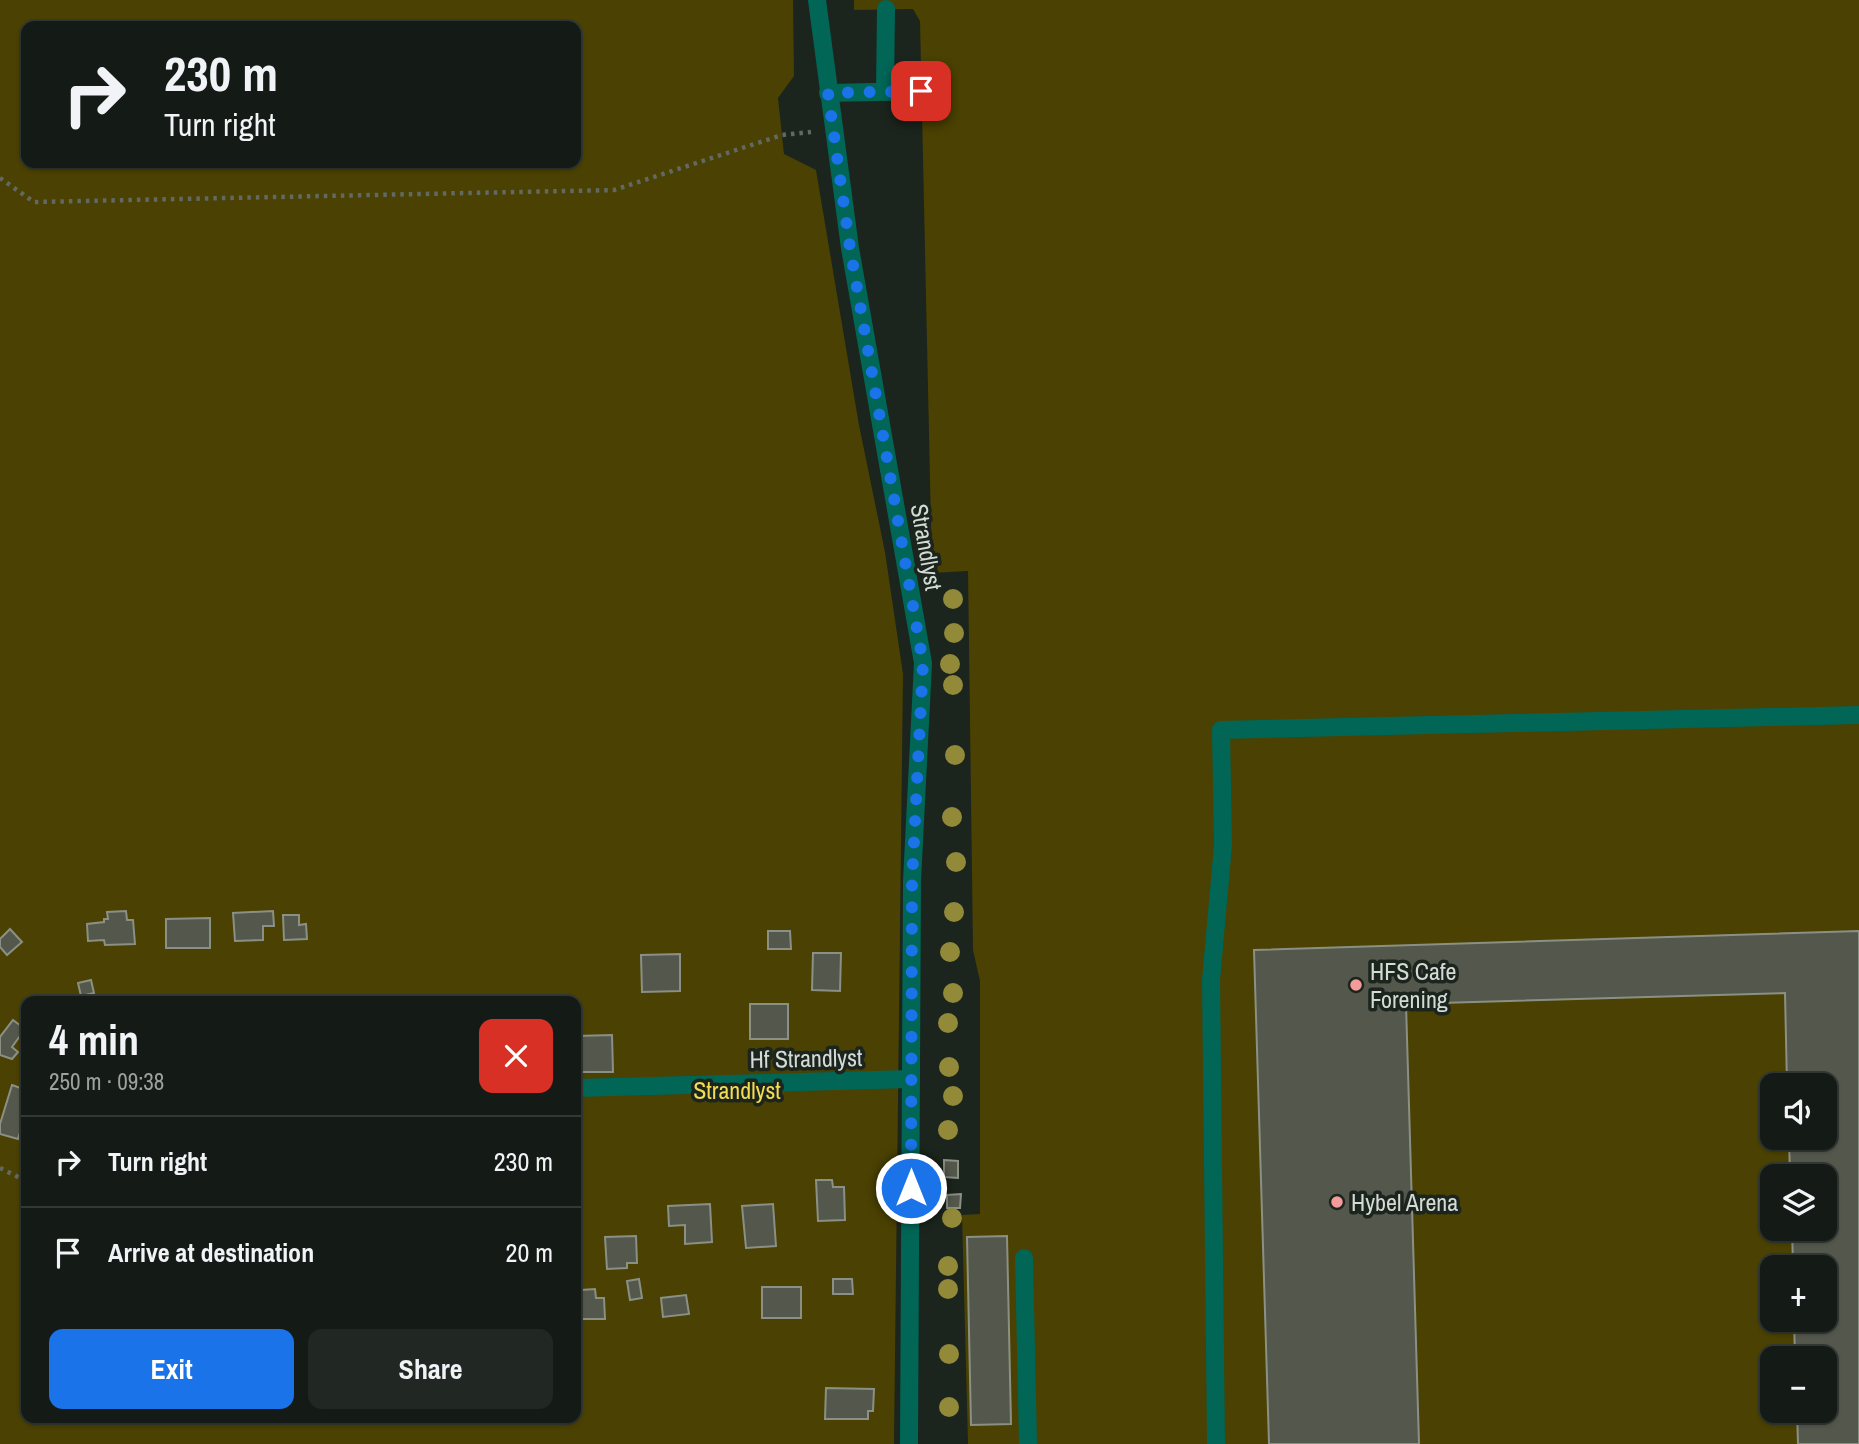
<!DOCTYPE html>
<meta charset="utf-8">
<style>
body{margin:0;font-family:"Archivo Narrow",sans-serif;background:#212823;color:#f1f3f6;height:100vh;display:flex;flex-direction:column;font-size:26px;white-space:nowrap}
*{box-sizing:border-box;margin:0}
p{font-size:23px;color:#9da1a1}
.icon{flex:none;width:38px;height:38px;fill:none;stroke:currentColor;stroke-width:2;stroke-linecap:round;stroke-linejoin:round}
.map{position:relative;flex:1;overflow:hidden}
.side{position:absolute;left:21px;top:996px;width:560px;height:427px;display:flex;flex-direction:column;background:#141b16;border-radius:14px;box-shadow:0 2px 5px #0004,0 0 0 2px #333935}
.side>*{flex:none}
.banner{position:absolute;left:21px;top:21px;width:560px;height:147px;border-radius:14px;box-shadow:0 2px 5px #0004,0 0 0 2px #333935;background:#141b16;color:#f1f3f6;overflow:hidden}
.controls{position:absolute;left:1760px;top:1073px;display:grid;gap:14px}
.controls a{display:grid;place-items:center;width:77px;height:77px;border-radius:14px;background:#141b16;box-shadow:0 2px 5px #0004,0 0 0 2px #333935;font-size:35px}
.pin{position:absolute;display:grid;place-items:center;width:60px;height:60px;color:#fff;margin:-30px;border-radius:14px;box-shadow:0 4px 10px #0006}
.me{position:absolute;width:77px;margin:-38px;rotate:0deg;stroke-linejoin:round;filter:drop-shadow(0 0 5px #0008)}
.turn{display:flex;align-items:center;gap:24px;height:147px;padding:0 28px;font-size:32px}
.turn .icon{width:91px;height:91px;stroke-width:2.5}
.turn b{display:block;font-size:49px;line-height:60px}
.round{display:grid;place-items:center;flex:none;width:74px;height:74px;border-radius:14px;background:#212823}
.head{display:flex;align-items:center;justify-content:space-between;height:119px;padding:0 28px}
h1{font-size:42px;font-weight:800;line-height:52px}
.primary-button{display:flex;gap:14px;margin-top:auto;padding:14px 28px}
.primary-button a{flex:1;height:80px;border-radius:14px;background:#1a73e8;color:#fff;font-size:28px;font-weight:800;line-height:80px;text-align:center}
.primary-button a+a{background:#212823;color:#f1f3f6}
ul{padding:0;list-style:none}
li{display:flex;align-items:center;gap:21px;height:91px;padding:0 28px;border-top:2px solid #333935}
li div{flex:1}
li b{display:block;font-size:26px}
li em{font-style:normal}
.map>svg:first-child{display:block}
.green{fill:#4a4102;fill-rule:evenodd}
.building{fill:#53574c;stroke:#8b9084;stroke-width:2}
.lines{fill:none;stroke-linecap:round;stroke-linejoin:round}
.path{stroke:#626963;stroke-width:4.5;stroke-dasharray:3.5 5;stroke-linecap:butt}
.minor{stroke:#016656;stroke-width:18}
.tree{fill:#928939}
.route{stroke:#1a73e8;stroke-width:12;stroke-dasharray:0 21.6}
.poi-dot{fill:#f59b99;stroke:#1b241d;stroke-width:2.5}
.labels{text-anchor:middle;dominant-baseline:central;stroke-width:7;stroke-linejoin:round;paint-order:stroke}
.street-label{font-size:24px;fill:#d4dad5;stroke:#1b241d}
.poi-label{font-size:24px;fill:#d4dad5;stroke:#1b241d;text-anchor:start}
.park-label{font-size:24px;fill:#f4dc50;stroke:#1b241d}
</style>
<div class="map">
<svg width="1859" height="1444" viewBox="0 0 1859 1444">
<rect width="100%" height="100%" fill="#1b241d"/>
<g class="green">
<path d="M0,0h793l1,76 -16,22 6,56 32,16 43,255 26,127 18,122 -9,770h-894zM26,26h550v137h-550zM26,1001h550v417h-550z"/>
<path d="M854,0h1005v1444h-891l-6,-229 18,-1v-233l-7,-31 -5,-379 -36,2 -12,-552 -7,-12 -59,1zM1773,1085h52v53h-52zM1773,1176h52v52h-52zM1773,1267h52v53h-52zM1773,1358h52v52h-52z"/>
</g>
<g class="building">
<polygon points="126,911 127,920 133,920 135,944 105,945 104,940 88,941 87,924 104,922 104,919 108,919 107,912"/>
<polygon points="273,911 274,926 263,926 263,940 235,941 233,913"/>
<polygon points="283,915 299,915 299,925 306,924 307,939 284,940"/>
<polygon points="210,918 210,948 166,948 166,919"/>
<polygon points="10,929 22,942 7,955 0,947 0,939"/>
<polygon points="768,931 790,931 791,949 768,949"/>
<polygon points="1859,931 1859,1444 1798,1444 1797,1410 1825,1410 1825,1358 1795,1358 1794,1320 1825,1320 1825,1267 1793,1267 1792,1228 1825,1228 1825,1176 1790,1176 1789,1138 1825,1138 1825,1085 1787,1085 1785,993 1406,1004 1419,1444 1269,1444 1254,950"/>
<polygon points="813,953 841,953 840,991 812,990"/>
<polygon points="680,954 680,991 642,992 641,955"/>
<polygon points="91,980 94,993 81,996 78,983"/>
<rect x="750" y="1004" width="38" height="35"/>
<polygon points="13,1020 25,1029 12,1047 18,1052 12,1059 0,1055 0,1037"/>
<polygon points="612,1035 613,1072 576,1072 576,1036"/>
<polygon points="12,1085 26,1090 26,1112 18,1139 0,1134 0,1124"/>
<polygon points="944,1160 958,1161 958,1178 944,1177"/>
<polygon points="816,1180 832,1180 833,1187 844,1187 845,1220 818,1221"/>
<polygon points="961,1194 960,1208 947,1208 947,1195"/>
<polygon points="710,1204 712,1242 685,1244 685,1225 669,1226 668,1206"/>
<polygon points="773,1204 776,1246 746,1248 742,1206"/>
<polygon points="636,1236 637,1263 627,1263 627,1268 607,1269 605,1237"/>
<polygon points="1007,1236 1011,1424 971,1425 967,1237"/>
<polygon points="639,1279 642,1298 630,1300 627,1281"/>
<polygon points="833,1279 852,1279 853,1294 833,1294"/>
<rect x="762" y="1287" width="39" height="31"/>
<polygon points="595,1289 596,1298 604,1298 605,1319 582,1319 581,1290"/>
<polygon points="686,1295 689,1314 663,1317 661,1298"/>
<polygon points="826,1388 874,1389 873,1411 868,1411 868,1419 825,1419"/>
</g>
<g class="lines">
<g class="path">
<polyline points="0,178 34,202 614,190 782,135 811,132"/>
<polyline points="0,1168 24,1180 26,1178"/>
</g>
<g class="minor">
<polyline points="817,0 850,248 923,663 912,881 909,1444"/>
<polyline points="885,92 886,9"/>
<polyline points="828,93 921,91"/>
<polyline points="576,1088 911,1079"/>
<polyline points="1024,1258 1028,1444"/>
<polyline points="1216,1444 1211,980 1223,845 1221,730 1859,715"/>
</g>
</g>
<g class="tree">
<circle cx="953" cy="599" r="10"/>
<circle cx="954" cy="633" r="10"/>
<circle cx="950" cy="664" r="10"/>
<circle cx="953" cy="685" r="10"/>
<circle cx="955" cy="755" r="10"/>
<circle cx="952" cy="817" r="10"/>
<circle cx="956" cy="862" r="10"/>
<circle cx="954" cy="912" r="10"/>
<circle cx="950" cy="952" r="10"/>
<circle cx="953" cy="993" r="10"/>
<circle cx="948" cy="1023" r="10"/>
<circle cx="949" cy="1067" r="10"/>
<circle cx="953" cy="1096" r="10"/>
<circle cx="948" cy="1130" r="10"/>
<circle cx="952" cy="1218" r="10"/>
<circle cx="948" cy="1266" r="10"/>
<circle cx="948" cy="1289" r="10"/>
<circle cx="949" cy="1354" r="10"/>
<circle cx="949" cy="1407" r="10"/>
</g>
<g class="lines">
<polyline class="route" points="911,1188 912,881 923,663 850,248 828,93 921,91"/>
</g>
<g class="poi-dot">
<circle cx="1356" cy="985" r="7"/>
<circle cx="1337" cy="1202" r="7"/>
</g>
<g class="labels">
<g class="street-label">
<text transform="translate(927 547) rotate(80)">Strandlyst</text>
<text transform="translate(806 1058) rotate(-1)">Hf Strandlyst</text>
</g>
<g class="poi-label">
<text x="1370" y="971">HFS Cafe<tspan x="1370" dy="28">Forening</tspan></text>
<text x="1351" y="1202">Hybel Arena</text>
</g>
<g class="park-label">
<text x="737" y="1090">Strandlyst</text>
</g>
</g>
</svg>
<div class="controls">
<a><svg class="icon" aria-label="sound" viewBox="0 0 24 24"><path d="M4 9h4l5-4v14l-5-4H4zM17 9q2 3 0 6"/></svg></a>
<a><svg class="icon" aria-label="layers" viewBox="0 0 24 24"><path d="M12 4l9 5-9 5-9-5zM3 14l9 5 9-5"/></svg></a>
<a>+</a>
<a>−</a>
</div>
<div class="pin" style="left:921px;top:91px;background:#d93025"><svg class="icon" aria-label="arrive" viewBox="0 0 24 24"><path d="M6 21V4h12l-3 4 3 4H6"/></svg></div>
<svg class="me" style="left:911px;top:1188px" viewBox="-20 -20 40 40"><circle r="17" fill="#1a73e8" stroke="#fff" stroke-width="3"/><path d="M0-11L8 9 0 5-8 9z" fill="#fff"/></svg>
<div class="banner">
<div class="turn"><svg class="icon" aria-label="right" viewBox="0 0 24 24"><path d="M7 20v-9h11M14 6l5 5-5 5"/></svg><div><b>230 m</b>Turn right</div></div>
</div>
<section class="side">
<div class="head"><div><h1>4 min</h1><p>250 m · 09:38</p></div><a class="round" style="background:#d93025;color:#fff"><svg class="icon" aria-label="close" viewBox="0 0 24 24"><path d="M6 6l12 12M18 6L6 18"/></svg></a></div>
<ul>
<li><svg class="icon" aria-label="right" viewBox="0 0 24 24"><path d="M7 20v-9h11M14 6l5 5-5 5"/></svg><div><b>Turn right</b></div><em>230 m</em></li>
<li><svg class="icon" aria-label="arrive" viewBox="0 0 24 24"><path d="M6 21V4h12l-3 4 3 4H6"/></svg><div><b>Arrive at destination</b></div><em>20 m</em></li>
</ul>
<div class="primary-button"><a>Exit</a><a>Share</a></div>
</section>
</div>
